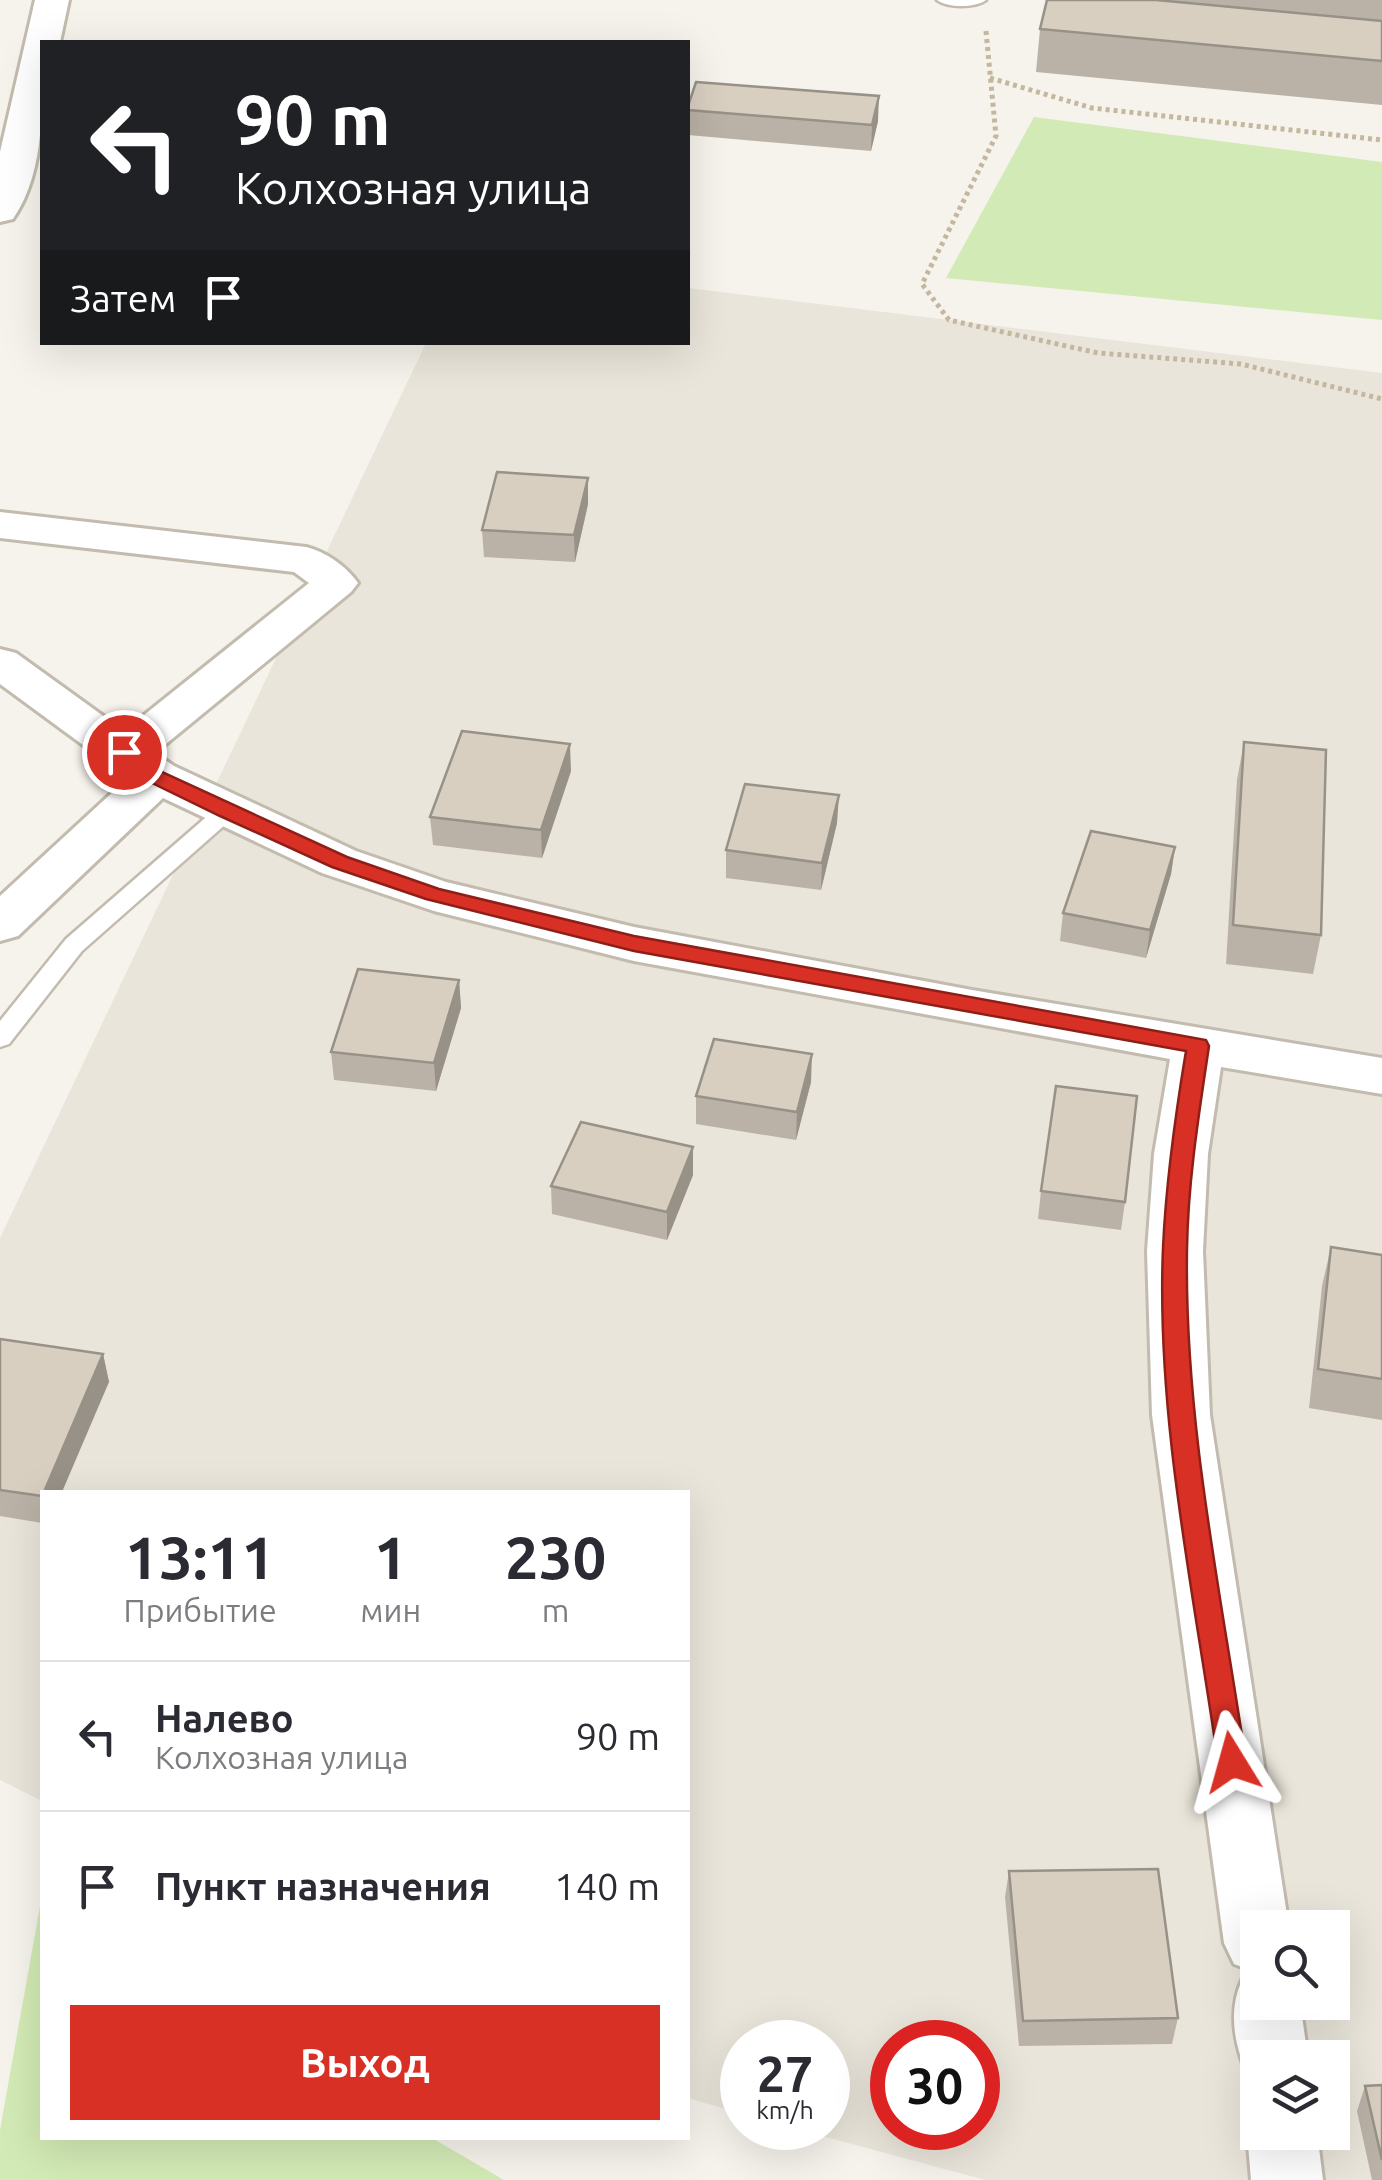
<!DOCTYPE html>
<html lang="ru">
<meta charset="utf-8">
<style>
body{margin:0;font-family:Ubuntu,sans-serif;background:#f7f7f7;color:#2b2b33;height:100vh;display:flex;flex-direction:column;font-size:38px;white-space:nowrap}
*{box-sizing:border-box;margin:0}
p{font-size:32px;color:#7c7c81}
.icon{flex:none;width:55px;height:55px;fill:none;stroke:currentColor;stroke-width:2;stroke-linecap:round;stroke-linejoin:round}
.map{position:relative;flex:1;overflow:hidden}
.details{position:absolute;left:40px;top:1490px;width:650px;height:650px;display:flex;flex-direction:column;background:#fff;border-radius:0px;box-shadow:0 10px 40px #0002}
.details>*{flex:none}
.top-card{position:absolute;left:40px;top:40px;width:650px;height:305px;border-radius:0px;box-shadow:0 10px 40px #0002;background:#202124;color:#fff;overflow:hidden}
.tools{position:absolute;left:1240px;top:1910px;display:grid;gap:20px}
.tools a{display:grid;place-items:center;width:110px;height:110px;border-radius:0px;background:#fff;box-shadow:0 10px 40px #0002;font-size:50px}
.speed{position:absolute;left:720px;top:2020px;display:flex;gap:20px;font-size:50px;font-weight:700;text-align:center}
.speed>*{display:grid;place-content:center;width:130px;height:130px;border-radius:50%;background:#fff;box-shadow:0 10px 40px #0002;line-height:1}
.speed small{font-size:25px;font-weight:400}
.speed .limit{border:15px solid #d22;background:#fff;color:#111}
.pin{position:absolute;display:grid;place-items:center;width:85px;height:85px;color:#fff;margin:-42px;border:5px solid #fff;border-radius:50%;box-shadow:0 2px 10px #0007}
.me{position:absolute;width:110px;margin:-55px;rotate:352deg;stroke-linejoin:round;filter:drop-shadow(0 0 8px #0008)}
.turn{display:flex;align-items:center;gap:35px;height:210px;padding:0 30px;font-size:45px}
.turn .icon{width:130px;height:130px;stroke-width:2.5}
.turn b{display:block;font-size:70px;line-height:85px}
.then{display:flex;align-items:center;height:95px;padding:0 30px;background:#0003;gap:20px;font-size:38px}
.eta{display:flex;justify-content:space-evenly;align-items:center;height:170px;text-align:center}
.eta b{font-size:60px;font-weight:700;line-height:70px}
.primary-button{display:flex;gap:20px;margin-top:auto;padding:20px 30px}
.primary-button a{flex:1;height:115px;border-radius:0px;background:#d93025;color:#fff;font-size:40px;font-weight:700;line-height:115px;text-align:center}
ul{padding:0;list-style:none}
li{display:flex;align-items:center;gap:30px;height:150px;padding:0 30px;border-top:2px solid #e1e1e2}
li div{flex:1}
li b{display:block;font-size:38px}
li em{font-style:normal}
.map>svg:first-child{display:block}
.residential{fill:#eae5da;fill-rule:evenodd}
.green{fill:#d2eab5}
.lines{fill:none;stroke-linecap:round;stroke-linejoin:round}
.service-casing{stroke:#c2bbae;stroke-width:5}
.minor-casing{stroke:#c2bbae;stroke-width:6}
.path{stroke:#c4b79f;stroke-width:5;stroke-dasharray:4 4;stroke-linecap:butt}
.service{fill:#fff;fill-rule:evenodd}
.minor{fill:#fff;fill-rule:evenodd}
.wall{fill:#bab2a6}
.shaded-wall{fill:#979187}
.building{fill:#d8cfc1;stroke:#979187;stroke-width:2.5}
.route{fill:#d93025;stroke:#8d1f18;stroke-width:2.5}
</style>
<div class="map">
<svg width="1382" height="2180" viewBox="0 0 1382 2180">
<rect width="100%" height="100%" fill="#f6f3ec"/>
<path class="residential" d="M688,288l694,85v1807h-397l-192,-52h35v-86h-86v72l-54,-16v-606h-646v309l-42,-21v-542l426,-895 262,-1zM1258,1928h74v74h-74zM892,2042h86v86h-86zM1258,2058h74v74h-74z"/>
<g class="green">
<polygon points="1034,117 1382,162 1382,320 946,278"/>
<polygon points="40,1906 42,2138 432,2138 504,2180 0,2180 0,2130"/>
</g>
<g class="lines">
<g class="service-casing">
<g id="service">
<path d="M937,0h49c-11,8 -38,8 -49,0z"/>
<polygon points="227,804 235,806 238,811 235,816 82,951 9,1044 0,1047 0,1021 66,939 219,806"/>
</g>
</g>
<g class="minor-casing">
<g id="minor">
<path d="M35,0h34l-9,42h-18c0,57 5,128 -29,177l-13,3v-70z"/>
<path d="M0,512l306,35c20,5 40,19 52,36l-7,9 -196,161 19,13 182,85 90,31 188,45 338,63 410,68v36l-161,-27 -13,87 -5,97 7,164 79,513h-31v45l-24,-9 -10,-21 -72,-528 -5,-164 7,-97 16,-95 -536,-98 -200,-50 -112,-38 -159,-75 -145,138 -18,5v-45l128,-118 -128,-94v-35l16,4 108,78 185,-148 -15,-11 -294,-34z"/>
<path d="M1258,1974v28h42l8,56h-50v26l-8,-3c-15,-33 -23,-68 -8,-101z"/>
<polygon points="1257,2108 1258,2132 1317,2132 1323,2180 1251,2180 1247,2132"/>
</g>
</g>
<g class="path">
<polyline points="986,31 996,136 922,284 949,320 1098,353 1241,364 1382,399"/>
<polyline points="990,78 1092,108 1382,140"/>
</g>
<use href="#service" class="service"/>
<use href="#minor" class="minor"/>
</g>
<g class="wall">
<polygon points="1047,0 1382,0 1382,105 1036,72 1040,29"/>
<polygon points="688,106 878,121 871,151 688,135"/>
<polygon points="588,478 588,504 575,562 484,557 482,530"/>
<polygon points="1244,742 1321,935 1313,974 1226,964 1237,780"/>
<polygon points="571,771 542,858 433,845 430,817"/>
<polygon points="837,823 821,890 726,878 726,850"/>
<polygon points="1175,847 1171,874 1146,958 1060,941 1063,913"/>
<polygon points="459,980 461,1008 436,1091 334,1080 331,1052"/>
<polygon points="811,1082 796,1140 696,1124 696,1096"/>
<polygon points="693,1147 693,1175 667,1240 552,1214 551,1186"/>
<polygon points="1041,1191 1125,1202 1121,1230 1038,1219"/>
<polygon points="1331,1247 1382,1255 1382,1420 1309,1408 1322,1286"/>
<polygon points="0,1339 103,1354 109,1382 42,1492 42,1523 0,1516"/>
<polygon points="1009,1871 1178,2018 1172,2044 1019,2046 1005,1897"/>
<polygon points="1382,2085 1382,2180 1372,2180 1357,2111 1365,2086"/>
</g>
<g class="shaded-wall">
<polygon points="879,96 878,121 871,151 872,125"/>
<polygon points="588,478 588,504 575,562 574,535"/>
<polygon points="570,744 571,771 542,858 541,830"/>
<polygon points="839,795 837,823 821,890 822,863"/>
<polygon points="1175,847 1171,874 1146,958 1150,930"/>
<polygon points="459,980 461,1008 436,1091 434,1063"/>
<polygon points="812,1054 811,1082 796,1140 797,1112"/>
<polygon points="693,1147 693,1175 667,1240 667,1212"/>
<polygon points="103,1354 109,1382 62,1492 44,1492"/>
</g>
<g class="building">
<polygon points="1047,0 1156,0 1382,21 1382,61 1040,29"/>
<polygon points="696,82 879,96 872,125 688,110 688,106"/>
<polygon points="497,472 588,478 574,535 482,530"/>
<polygon points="462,731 570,744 541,830 430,817"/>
<polygon points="1244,742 1326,750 1321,935 1233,925"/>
<polygon points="745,784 839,795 822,863 726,850"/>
<polygon points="1091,831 1175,847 1150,930 1063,913"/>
<polygon points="358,969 459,980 434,1063 331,1052"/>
<polygon points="714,1039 812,1054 797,1112 696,1096"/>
<polygon points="1056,1086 1137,1096 1125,1202 1041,1191"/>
<polygon points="581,1122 693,1147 667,1212 551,1186"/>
<polygon points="1331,1247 1382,1255 1382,1379 1318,1369"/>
<polygon points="0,1339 103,1354 44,1492 42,1492 42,1496 0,1490"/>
<polygon points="1158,1869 1178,2018 1023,2021 1009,1871"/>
<polygon points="1382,2085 1382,2160 1365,2086"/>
</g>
<path class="route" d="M124,746l40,27 183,84 92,32 195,47 572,104 3,6c-10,67 -21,135 -22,203 -3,172 34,344 59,513l-4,9 -10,3 -10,-3 -4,-9c-24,-169 -62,-343 -55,-514 3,-67 12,-131 23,-197l-552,-100 -208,-52 -94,-32 -112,-51 -70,-34 -33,-25v-9z"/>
</svg>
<div class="tools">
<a><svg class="icon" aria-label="search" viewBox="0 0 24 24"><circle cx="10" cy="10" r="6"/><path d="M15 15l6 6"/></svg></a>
<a><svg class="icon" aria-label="layers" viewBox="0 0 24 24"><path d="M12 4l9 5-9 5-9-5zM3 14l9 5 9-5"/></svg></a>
</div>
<div class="speed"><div>27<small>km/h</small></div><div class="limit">30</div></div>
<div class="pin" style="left:124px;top:752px;background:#d93025"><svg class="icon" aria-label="arrive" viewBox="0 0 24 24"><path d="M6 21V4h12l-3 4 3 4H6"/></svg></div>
<svg class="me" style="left:1232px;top:1762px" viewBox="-20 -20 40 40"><path d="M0-17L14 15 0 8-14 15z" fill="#d93025" stroke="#fff" stroke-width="4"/></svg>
<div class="top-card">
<div class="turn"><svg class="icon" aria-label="left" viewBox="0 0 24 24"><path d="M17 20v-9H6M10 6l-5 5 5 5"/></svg><div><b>90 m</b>Колхозная улица</div></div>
<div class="then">Затем<svg class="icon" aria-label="arrive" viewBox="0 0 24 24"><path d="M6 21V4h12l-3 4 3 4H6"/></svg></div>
</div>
<section class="details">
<div class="eta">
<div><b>13:11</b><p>Прибытие</p></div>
<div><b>1</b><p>мин</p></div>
<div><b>230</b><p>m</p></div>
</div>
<ul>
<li><svg class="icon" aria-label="left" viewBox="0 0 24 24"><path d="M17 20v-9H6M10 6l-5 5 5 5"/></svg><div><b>Налево</b><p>Колхозная улица</p></div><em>90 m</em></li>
<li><svg class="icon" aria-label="arrive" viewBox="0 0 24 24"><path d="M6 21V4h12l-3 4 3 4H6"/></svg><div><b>Пункт назначения</b></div><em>140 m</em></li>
</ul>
<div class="primary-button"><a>Выход</a></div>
</section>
</div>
